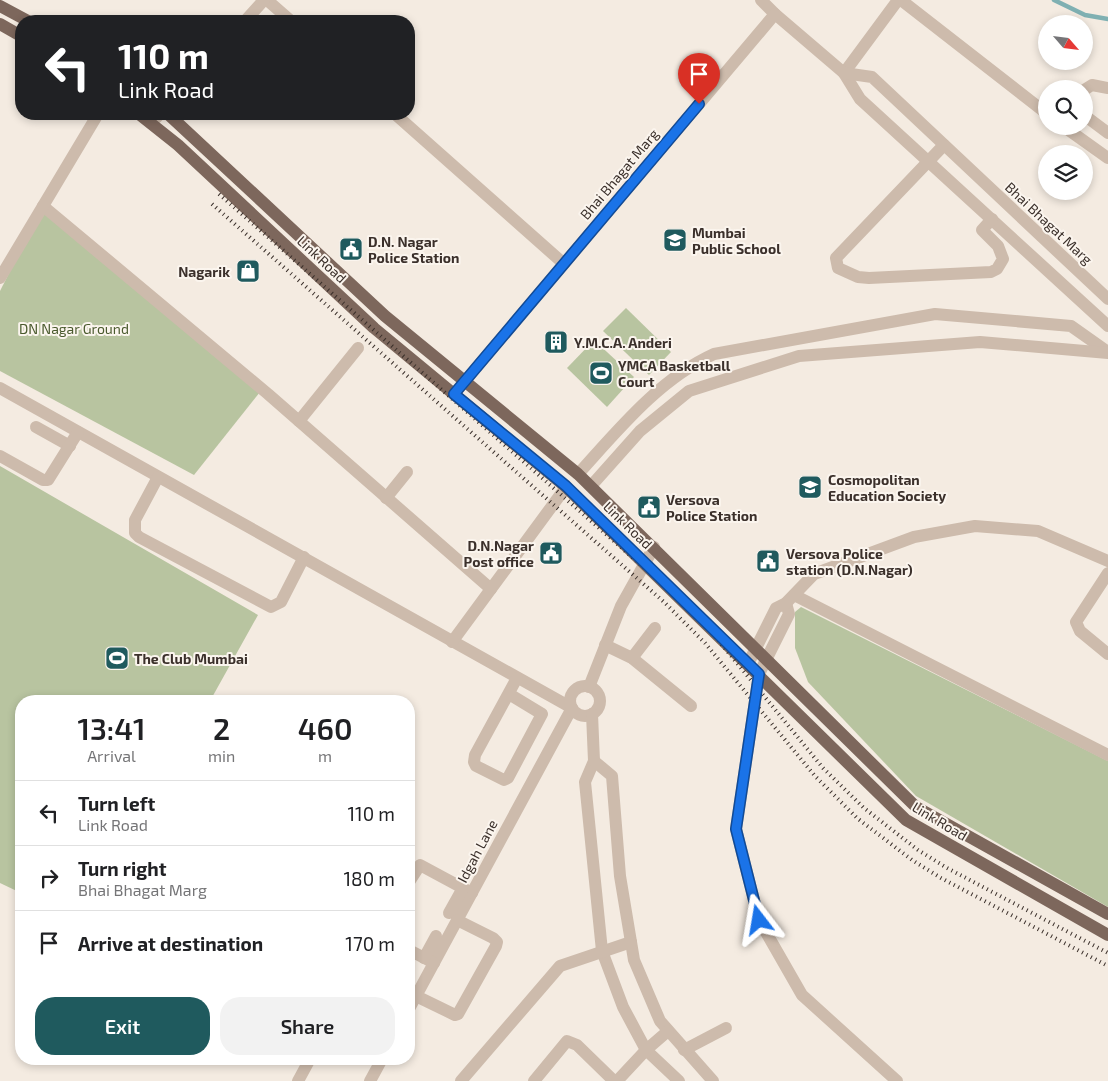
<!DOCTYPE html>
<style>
body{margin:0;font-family:"Exo 2",sans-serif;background:#f2f2f2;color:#202124;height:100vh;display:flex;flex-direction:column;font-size:19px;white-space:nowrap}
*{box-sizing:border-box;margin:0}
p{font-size:16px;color:#757577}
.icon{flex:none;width:28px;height:28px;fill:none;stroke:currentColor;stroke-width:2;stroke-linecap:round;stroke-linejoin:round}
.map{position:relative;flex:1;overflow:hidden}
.sheet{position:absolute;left:15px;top:695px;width:400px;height:370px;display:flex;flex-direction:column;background:#fff;border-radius:20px;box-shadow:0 2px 8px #0003}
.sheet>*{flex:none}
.top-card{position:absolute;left:15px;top:15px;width:400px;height:105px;border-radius:20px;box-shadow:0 2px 8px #0003;background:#202124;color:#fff;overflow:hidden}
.needle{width:32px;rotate:118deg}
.fabs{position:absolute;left:1038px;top:15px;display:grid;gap:10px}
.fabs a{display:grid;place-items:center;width:55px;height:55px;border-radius:50%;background:#fff;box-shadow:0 2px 8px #0003;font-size:25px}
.pin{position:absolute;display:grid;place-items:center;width:42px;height:42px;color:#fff;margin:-51px -21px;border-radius:50% 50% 50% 0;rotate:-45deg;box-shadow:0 0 5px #0007}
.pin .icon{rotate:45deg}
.me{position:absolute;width:55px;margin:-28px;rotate:346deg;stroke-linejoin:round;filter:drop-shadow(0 0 4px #0008)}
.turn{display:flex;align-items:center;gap:18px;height:105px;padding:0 20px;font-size:22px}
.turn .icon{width:65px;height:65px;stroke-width:2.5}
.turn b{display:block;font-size:35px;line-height:42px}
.eta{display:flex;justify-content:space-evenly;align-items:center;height:85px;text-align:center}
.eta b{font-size:30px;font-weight:600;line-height:35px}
.cta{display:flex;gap:10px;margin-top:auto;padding:10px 20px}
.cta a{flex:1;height:58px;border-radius:20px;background:#1f5a5e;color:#fff;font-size:20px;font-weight:600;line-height:58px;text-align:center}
.cta a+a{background:#f2f2f2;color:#202124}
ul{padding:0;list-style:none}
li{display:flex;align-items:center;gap:15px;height:65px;padding:0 20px;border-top:1px solid #e0e0e0}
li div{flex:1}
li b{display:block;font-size:19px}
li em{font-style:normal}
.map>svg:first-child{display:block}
.green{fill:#b8c4a0}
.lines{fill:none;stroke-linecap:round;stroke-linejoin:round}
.stream{stroke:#7fb0b2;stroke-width:4.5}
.minor{stroke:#cdbbac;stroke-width:12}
.primary{stroke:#7d675c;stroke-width:12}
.rail{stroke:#3b302b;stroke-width:4;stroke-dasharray:1 4;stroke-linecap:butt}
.route-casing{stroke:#114b97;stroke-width:12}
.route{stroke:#1a73e8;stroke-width:9}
.labels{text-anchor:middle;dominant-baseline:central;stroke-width:4;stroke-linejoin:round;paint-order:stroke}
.street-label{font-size:14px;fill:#3b302b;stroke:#fbf5ee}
.poi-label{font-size:14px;font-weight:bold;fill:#3b302b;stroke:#fbf5ee;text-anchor:start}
.park-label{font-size:14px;fill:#4a5a2e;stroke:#fbf5ee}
</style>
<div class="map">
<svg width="1108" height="1081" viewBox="0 0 1108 1081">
<rect width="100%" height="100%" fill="#f4ebe1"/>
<g class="green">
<polygon points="43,206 260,392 194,475 0,371 0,291"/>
<polygon points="626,308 671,352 649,375 603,331"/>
<polygon points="594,340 634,377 607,407 567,368"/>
<polygon points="0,466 258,615 210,701 21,701 21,893 0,883"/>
<polygon points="801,607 1108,761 1108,907 916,796 808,682 795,648 795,612"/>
</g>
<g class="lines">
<polyline class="stream" points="1054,0 1085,15 1108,19"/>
<g class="minor">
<polyline points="267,0 291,21"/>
<polyline points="761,0 775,14"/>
<polyline points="901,0 1046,113"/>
<polyline points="245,21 264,0"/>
<polyline points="844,73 860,99 1108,326"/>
<polyline points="844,73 898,0"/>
<polyline points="1084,90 1092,85 1108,88"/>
<polyline points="395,114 563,263"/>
<polyline points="1084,115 1108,133"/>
<polyline points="151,123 160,114"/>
<polyline points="1063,126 1108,158"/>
<polyline points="944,145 836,258 838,268 858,277 869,278 991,272 997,269 1003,259 998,246 982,230 992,219"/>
<polyline points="43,206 268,394 491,589"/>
<polyline points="0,278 98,114"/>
<polyline points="0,388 572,708 409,1009"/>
<polyline points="454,394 775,14 844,73 872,77 1108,299"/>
<polyline points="299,421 358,348"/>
<polyline points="36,427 70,446"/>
<polyline points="0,456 43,480 48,480 78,432"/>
<path d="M578,474c40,-44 81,-95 136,-120l221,-40 136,12 37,26"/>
<polyline points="158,477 135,520 135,533 139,537 271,607 281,602 304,557"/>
<polyline points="591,486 640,431 689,391 799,356 980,342 1108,353"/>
<polyline points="386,498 407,472"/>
<polyline points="1108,573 1076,622 1080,631 1108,654"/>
<polyline points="794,595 1108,755"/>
<polyline points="786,603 789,614 759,674 736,829 759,920 802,995 897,1081"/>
<polyline points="452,642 566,487"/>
<polyline points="605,645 632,658 691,706"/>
<polyline points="632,658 655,628"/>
<polyline points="748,664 776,608 786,603 814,574 914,537 975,526 1038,531 1108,561"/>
<circle cx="585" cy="701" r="15"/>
<polyline points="589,687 621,606 654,547"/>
<polyline points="509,694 542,714 508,778 504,780 476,766 474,762 475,755 517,678"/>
<polyline points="592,714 594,761 585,782 602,951 623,1007 646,1050 679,1081"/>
<polyline points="594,761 612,776 620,876 634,960 660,1021 713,1081"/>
<polyline points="409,882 420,865 472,893"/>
<polyline points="449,913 463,888"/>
<polyline points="409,950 434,963"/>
<polyline points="424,958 436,936"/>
<polyline points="416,996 455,1015 458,1014 496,946 497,942 493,938 457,920"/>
<polyline points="684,1050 726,1028"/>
<polyline points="298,1081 310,1059"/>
<polyline points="370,1081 382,1059"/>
<polyline points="461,1081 560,966 631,942"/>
<polyline points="534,1081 567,1041 577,1045 614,1081"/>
<polyline points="617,1081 646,1050 668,1031"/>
</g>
<g class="primary">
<polyline points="0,6 28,21"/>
<polyline points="0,24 21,36"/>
<polyline points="139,114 178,145 374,328 566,487 906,820 1108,935"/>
<polyline points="168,114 385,316 578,474 916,807 1108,914"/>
</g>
<g class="rail">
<polyline points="219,194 673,593 714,635 823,768 864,808 918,850 947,868 1108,953"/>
<polyline points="212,204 664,602 705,643 815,776 857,818 912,860 941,878 1108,966"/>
</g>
</g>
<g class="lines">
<g class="route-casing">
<polyline id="route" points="699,104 454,394 566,486 759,674 736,829 759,920"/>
</g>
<use href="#route" class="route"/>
</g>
<defs>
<g id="school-square" transform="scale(1.25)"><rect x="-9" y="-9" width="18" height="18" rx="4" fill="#1f5a5e" stroke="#fbf5ee"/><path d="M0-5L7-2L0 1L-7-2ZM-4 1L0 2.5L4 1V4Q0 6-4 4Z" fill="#fff"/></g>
<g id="civic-square" transform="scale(1.25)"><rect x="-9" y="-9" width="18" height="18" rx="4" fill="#1f5a5e" stroke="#fbf5ee"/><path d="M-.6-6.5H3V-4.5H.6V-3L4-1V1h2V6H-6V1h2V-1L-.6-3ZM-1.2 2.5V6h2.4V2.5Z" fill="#fff"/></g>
<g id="shop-square" transform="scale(1.25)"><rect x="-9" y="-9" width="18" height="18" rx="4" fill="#1f5a5e" stroke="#fbf5ee"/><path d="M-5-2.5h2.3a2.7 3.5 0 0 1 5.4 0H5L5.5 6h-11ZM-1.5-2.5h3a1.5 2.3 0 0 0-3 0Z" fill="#fff"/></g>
<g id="building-square" transform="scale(1.25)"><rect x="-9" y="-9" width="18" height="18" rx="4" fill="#1f5a5e" stroke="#fbf5ee"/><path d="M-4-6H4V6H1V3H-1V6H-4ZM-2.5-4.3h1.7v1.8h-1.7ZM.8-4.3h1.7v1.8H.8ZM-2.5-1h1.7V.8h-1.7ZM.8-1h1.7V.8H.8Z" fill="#fff"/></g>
<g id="stadium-square" transform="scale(1.25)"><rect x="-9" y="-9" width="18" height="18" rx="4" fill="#1f5a5e" stroke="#fbf5ee"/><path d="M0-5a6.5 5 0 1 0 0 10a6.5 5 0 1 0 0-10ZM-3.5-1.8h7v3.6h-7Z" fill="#fff"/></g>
</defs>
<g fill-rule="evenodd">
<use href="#school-square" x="675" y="240"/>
<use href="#civic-square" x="351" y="249"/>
<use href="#shop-square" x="248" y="271"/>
<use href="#building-square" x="556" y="342"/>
<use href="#stadium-square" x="601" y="373"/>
<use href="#school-square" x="810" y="487"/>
<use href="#civic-square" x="649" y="507"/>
<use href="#civic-square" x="551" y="553"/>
<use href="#civic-square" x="768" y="561"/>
<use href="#stadium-square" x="117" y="658"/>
</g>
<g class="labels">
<g class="street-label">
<text transform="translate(619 174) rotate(-50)">Bhai Bhagat Marg</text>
<text transform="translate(1049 223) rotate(43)">Bhai Bhagat Marg</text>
<text transform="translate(322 259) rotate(43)">Link Road</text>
<text transform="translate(628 525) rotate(44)">Link Road</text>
<text transform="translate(940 821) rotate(31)">Link Road</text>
<text transform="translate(477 851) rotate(-62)">Idgah Lane</text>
</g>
<g class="poi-label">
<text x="692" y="232">Mumbai<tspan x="692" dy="16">Public School</tspan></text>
<text x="368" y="241">D.N. Nagar<tspan x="368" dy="16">Police Station</tspan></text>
<text x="230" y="271" text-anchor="end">Nagarik</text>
<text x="574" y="342">Y.M.C.A. Anderi</text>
<text x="618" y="365">YMCA Basketball<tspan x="618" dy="16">Court</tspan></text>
<text x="828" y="479">Cosmopolitan<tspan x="828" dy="16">Education Society</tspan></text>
<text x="666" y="499">Versova<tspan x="666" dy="16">Police Station</tspan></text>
<text x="534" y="545" text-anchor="end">D.N.Nagar<tspan x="534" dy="16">Post office</tspan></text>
<text x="786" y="553">Versova Police<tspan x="786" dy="16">station (D.N.Nagar)</tspan></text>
<text x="134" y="658">The Club Mumbai</text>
</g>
<g class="park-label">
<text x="74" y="328">DN Nagar Ground</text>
</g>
</g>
</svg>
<div class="fabs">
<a><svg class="needle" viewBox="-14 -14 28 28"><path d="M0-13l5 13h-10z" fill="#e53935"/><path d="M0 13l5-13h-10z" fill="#757577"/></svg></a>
<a><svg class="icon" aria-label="search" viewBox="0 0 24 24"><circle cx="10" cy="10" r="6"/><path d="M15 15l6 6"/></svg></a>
<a><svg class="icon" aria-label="layers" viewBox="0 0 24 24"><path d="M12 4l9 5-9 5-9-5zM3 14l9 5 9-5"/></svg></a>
</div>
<div class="pin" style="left:699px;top:104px;background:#d93025"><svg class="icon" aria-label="arrive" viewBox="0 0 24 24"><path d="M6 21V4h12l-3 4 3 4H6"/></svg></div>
<svg class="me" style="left:759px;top:920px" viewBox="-20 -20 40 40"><path d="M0-17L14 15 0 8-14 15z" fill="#1a73e8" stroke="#fff" stroke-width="4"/></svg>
<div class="top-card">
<div class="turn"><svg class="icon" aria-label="left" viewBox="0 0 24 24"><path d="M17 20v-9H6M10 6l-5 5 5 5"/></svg><div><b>110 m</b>Link Road</div></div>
</div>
<section class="sheet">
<div class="eta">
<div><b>13:41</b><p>Arrival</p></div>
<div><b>2</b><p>min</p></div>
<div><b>460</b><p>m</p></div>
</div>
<ul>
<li><svg class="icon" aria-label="left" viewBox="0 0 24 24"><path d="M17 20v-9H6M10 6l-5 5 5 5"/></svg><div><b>Turn left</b><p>Link Road</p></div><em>110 m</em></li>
<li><svg class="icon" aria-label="right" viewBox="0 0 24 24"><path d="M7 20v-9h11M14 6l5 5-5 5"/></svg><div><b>Turn right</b><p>Bhai Bhagat Marg</p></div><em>180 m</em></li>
<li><svg class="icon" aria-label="arrive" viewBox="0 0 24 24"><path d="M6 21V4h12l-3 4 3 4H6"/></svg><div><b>Arrive at destination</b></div><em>170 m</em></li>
</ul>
<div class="cta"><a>Exit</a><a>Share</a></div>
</section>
</div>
